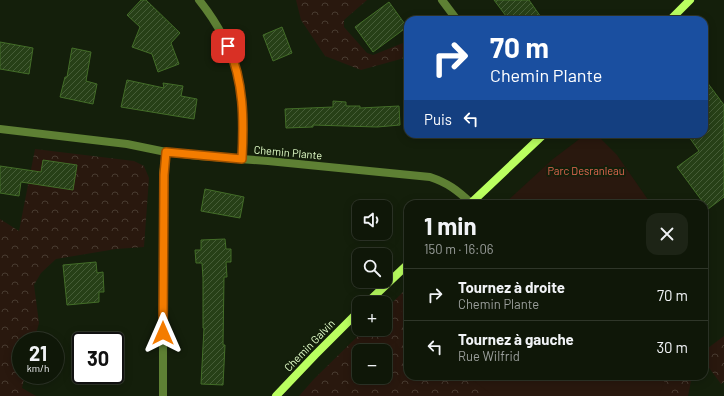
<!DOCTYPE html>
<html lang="fr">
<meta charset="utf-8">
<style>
body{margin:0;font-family:Barlow,sans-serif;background:#1d2416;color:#f1f3f6;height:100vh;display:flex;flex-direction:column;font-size:15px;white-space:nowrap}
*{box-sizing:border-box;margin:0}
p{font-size:13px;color:#9b9f9c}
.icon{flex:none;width:22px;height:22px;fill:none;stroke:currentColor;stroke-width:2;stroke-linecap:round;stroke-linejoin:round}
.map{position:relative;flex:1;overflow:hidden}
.panel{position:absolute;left:404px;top:200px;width:304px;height:180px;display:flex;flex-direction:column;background:#0f1708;border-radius:12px;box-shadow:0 2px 10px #0003,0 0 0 1px #2f3629}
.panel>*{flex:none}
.guide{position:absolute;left:404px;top:16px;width:304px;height:122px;border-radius:12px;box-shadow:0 2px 10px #0003,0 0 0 1px #2f3629;background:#1a4fa0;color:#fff;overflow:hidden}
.tools{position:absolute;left:352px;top:200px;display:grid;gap:8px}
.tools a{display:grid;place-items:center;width:40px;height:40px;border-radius:8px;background:#0f1708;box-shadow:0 2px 10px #0003,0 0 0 1px #2f3629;font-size:20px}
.speed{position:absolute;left:12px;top:332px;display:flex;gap:8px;font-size:20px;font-weight:700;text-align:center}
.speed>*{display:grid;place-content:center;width:52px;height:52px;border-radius:50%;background:#0f1708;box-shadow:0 2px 10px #0003,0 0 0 1px #2f3629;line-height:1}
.speed small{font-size:10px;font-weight:400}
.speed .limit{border:2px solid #111;border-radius:6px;background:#fff;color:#111}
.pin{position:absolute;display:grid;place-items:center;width:34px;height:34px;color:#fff;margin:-17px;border-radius:8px;box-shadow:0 2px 6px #0006}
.me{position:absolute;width:44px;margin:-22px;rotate:0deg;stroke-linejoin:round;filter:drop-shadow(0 0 3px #0008)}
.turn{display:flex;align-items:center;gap:14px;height:84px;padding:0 20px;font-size:18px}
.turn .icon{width:52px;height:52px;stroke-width:2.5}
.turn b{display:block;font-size:28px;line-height:34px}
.then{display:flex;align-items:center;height:38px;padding:0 20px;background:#0003;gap:8px;font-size:15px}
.round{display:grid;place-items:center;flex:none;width:42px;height:42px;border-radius:12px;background:#1d2416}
.headline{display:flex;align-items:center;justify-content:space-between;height:68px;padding:0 20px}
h1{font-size:24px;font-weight:700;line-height:30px}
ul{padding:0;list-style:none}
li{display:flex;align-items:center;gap:12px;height:52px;padding:0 20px;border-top:1px solid #2f3629}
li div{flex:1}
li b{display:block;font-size:15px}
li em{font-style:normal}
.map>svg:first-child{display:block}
.forest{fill:url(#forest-crowns);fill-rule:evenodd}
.garden{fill:#29180e}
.building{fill:url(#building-hatch);stroke:#436d28}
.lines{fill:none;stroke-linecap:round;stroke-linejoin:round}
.street{stroke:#5e8034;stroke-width:8}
.secondary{stroke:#baff60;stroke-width:8}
.route-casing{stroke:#9f5100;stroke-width:10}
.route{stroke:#f47c00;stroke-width:7}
.labels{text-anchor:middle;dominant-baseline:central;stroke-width:4;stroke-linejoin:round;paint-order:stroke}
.street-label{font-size:11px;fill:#e3ffc9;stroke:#141f0b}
.park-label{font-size:11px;fill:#e36851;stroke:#141f0b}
</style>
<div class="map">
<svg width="724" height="396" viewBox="0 0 724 396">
<defs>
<pattern id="forest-crowns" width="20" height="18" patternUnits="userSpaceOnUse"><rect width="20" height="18" fill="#29180e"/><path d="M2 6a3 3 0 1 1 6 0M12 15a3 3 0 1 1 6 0" fill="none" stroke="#483b30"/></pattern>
<pattern id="building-hatch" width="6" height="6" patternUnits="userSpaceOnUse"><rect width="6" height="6" fill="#274017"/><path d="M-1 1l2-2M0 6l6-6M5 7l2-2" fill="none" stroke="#465d37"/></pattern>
</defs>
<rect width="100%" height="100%" fill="#141f0b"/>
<g class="forest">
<polygon points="296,0 367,0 344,20 344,27 367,53 373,55 408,41 408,57 361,70 325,56 301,20"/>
<polygon points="35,149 134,161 144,166 149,178 144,247 116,249 56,259 41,273 34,285 39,323 34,341 21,341 21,375 25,375 22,388 36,396 0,396 0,219 19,231"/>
<path d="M408,287v89h284l-4,20h-389l15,-17 51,-50h20v-19zM359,351h26v26h-26z"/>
<polygon points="724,336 724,382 721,384 704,361 704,351"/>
</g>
<g class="garden">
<polygon points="586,134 596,134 617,155 651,204 504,204 553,159"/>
<polygon points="408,293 408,332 404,329 400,302"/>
<polygon points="467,376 666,376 659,396 494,396"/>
</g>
<g class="building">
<polygon points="141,0 146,0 180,33 171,43 179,64 158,72 152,54 132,47 140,27 127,15"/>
<polygon points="494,0 529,0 543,20 509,20"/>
<polygon points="389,2 407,27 373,52 355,27"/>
<polygon points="282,27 292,53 273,61 263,35"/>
<polygon points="0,42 33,48 29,74 0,69"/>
<polygon points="72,48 91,52 86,81 97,84 93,104 60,97 65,77 67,77"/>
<polygon points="704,78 724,105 724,197 708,209 677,167 699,151 687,134 704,134"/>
<polygon points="127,80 164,88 163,83 183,86 181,96 197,99 194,119 121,107"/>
<polygon points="333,101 346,102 346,106 360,106 360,108 399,106 400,125 377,127 313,125 313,127 286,128 285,109 333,107"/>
<polygon points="43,160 77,165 73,190 21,182 19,196 0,193 0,166 41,172"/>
<polygon points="205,189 244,197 240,218 201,211"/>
<polygon points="225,239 226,249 231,249 231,262 226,262 227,277 224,277 223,345 225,345 223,385 201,384 204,328 203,328 203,278 202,263 196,263 195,250 201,250 201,240"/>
<polygon points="96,262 97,273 103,272 104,292 99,292 99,302 67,305 63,265"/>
</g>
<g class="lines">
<g class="street">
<path d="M199,0c41,51 47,96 43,159"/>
<polyline points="442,0 457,20"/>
<path d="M0,129l127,15 39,8 33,4 69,5 162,16c18,6 27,13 41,26"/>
<polyline points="163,396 163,175 166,152"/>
</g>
<g class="secondary">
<polyline points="670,20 690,0"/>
<polyline points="470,204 544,134"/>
<polyline points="367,303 408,264"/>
<polyline points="276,396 315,355 359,311"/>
</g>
</g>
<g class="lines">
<g class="route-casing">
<path id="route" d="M163,333l1,-158 2,-23 76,7c2,-39 2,-77 -14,-113"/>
</g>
<use href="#route" class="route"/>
</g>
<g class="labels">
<g class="street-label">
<text transform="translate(288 152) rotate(5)">Chemin Plante</text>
<text transform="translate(309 345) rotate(-46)">Chemin Galvin</text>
</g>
<g class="park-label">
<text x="586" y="170">Parc Desranleau</text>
</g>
</g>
</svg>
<div class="tools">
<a><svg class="icon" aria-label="sound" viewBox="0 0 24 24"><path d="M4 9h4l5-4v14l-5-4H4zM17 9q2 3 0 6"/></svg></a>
<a><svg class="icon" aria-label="search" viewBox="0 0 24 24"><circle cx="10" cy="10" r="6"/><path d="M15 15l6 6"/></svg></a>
<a>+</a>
<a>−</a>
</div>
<div class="speed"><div>21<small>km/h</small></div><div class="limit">30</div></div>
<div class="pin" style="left:228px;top:46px;background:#d93025"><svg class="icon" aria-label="arrive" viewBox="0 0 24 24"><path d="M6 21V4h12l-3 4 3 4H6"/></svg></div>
<svg class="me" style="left:163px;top:333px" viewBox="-20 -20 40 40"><path d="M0-17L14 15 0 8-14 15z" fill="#f47c00" stroke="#fff" stroke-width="4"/></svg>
<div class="guide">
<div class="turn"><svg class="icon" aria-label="right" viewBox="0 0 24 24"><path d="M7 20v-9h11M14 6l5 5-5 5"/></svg><div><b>70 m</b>Chemin Plante</div></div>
<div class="then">Puis<svg class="icon" aria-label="left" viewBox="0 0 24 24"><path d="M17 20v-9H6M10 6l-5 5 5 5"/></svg></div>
</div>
<section class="panel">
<div class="headline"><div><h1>1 min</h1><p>150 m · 16:06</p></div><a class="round"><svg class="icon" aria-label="close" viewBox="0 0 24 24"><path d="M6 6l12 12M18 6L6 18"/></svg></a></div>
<ul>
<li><svg class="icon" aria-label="right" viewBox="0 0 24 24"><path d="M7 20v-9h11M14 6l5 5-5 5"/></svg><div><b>Tournez à droite</b><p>Chemin Plante</p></div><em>70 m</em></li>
<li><svg class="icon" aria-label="left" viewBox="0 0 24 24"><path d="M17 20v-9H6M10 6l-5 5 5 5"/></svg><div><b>Tournez à gauche</b><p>Rue Wilfrid</p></div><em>30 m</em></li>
</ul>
</section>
</div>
